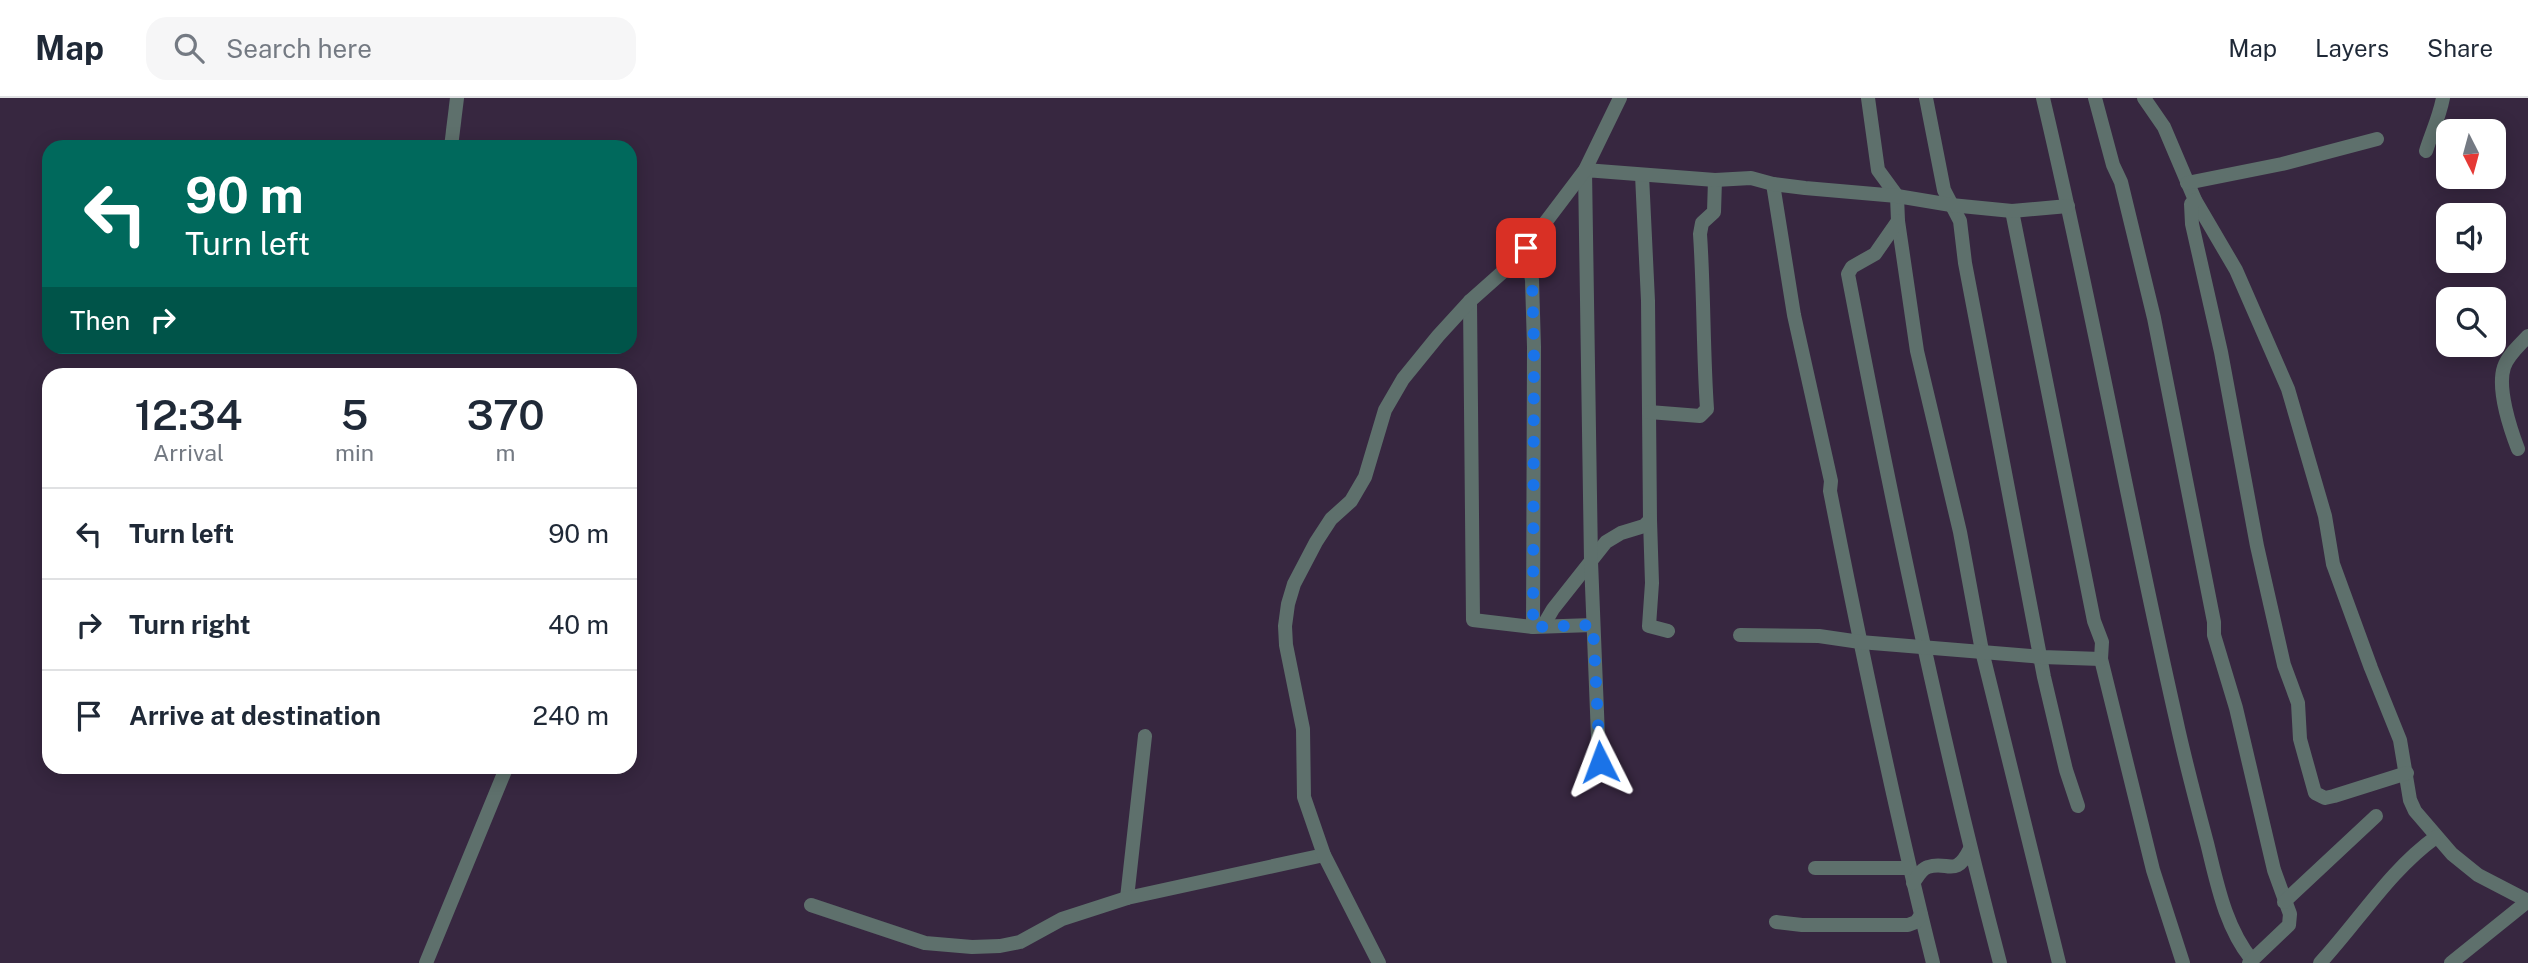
<!DOCTYPE html>
<style>
body{margin:0;font-family:"Public Sans",sans-serif;background:#f6f6f7;color:#1f2937;height:100vh;display:flex;flex-direction:column;font-size:26px;white-space:nowrap}
*{box-sizing:border-box;margin:0}
p{font-size:23px;color:#747a83}
.icon{flex:none;width:38px;height:38px;fill:none;stroke:currentColor;stroke-width:2;stroke-linecap:round;stroke-linejoin:round}
.map{position:relative;flex:1;overflow:hidden}
.details{position:absolute;left:42px;top:270px;width:595px;height:406px;display:flex;flex-direction:column;background:#fff;border-radius:21px;box-shadow:0 4px 18px #0003}
.details>*{flex:none}
.top-card{position:absolute;left:42px;top:42px;width:595px;height:214px;border-radius:21px;box-shadow:0 4px 18px #0003;background:#00695c;color:#fff;overflow:hidden}
.needle{width:46px;rotate:174deg}
.controls{position:absolute;left:2436px;top:21px;display:grid;gap:14px}
.controls a{display:grid;place-items:center;width:70px;height:70px;border-radius:14px;background:#fff;box-shadow:0 4px 18px #0003;font-size:35px}
.pin{position:absolute;display:grid;place-items:center;width:60px;height:60px;color:#fff;margin:-30px;border-radius:14px;box-shadow:0 4px 10px #0006}
.me{position:absolute;width:77px;margin:-38px;rotate:357deg;stroke-linejoin:round;filter:drop-shadow(0 0 5px #0008)}
.turn{display:flex;align-items:center;gap:24px;height:147px;padding:0 28px;font-size:32px}
.turn .icon{width:91px;height:91px;stroke-width:2.5}
.turn b{display:block;font-size:49px;line-height:60px}
.then{display:flex;align-items:center;height:66px;padding:0 28px;background:#0003;gap:14px;font-size:26px}
.eta{display:flex;justify-content:space-evenly;align-items:center;height:119px;text-align:center}
.eta b{font-size:42px;font-weight:600;line-height:49px}
ul{padding:0;list-style:none}
li{display:flex;align-items:center;gap:21px;height:91px;padding:0 28px;border-top:2px solid #e0e1e3}
li div{flex:1}
li b{display:block;font-size:26px}
li em{font-style:normal}
header{display:flex;align-items:center;gap:42px;box-sizing:border-box;height:98px;padding:0 35px;background:#fff;border-bottom:2px solid #e0e1e3}
header strong{font-size:33px}
nav{display:flex;gap:38px;margin-inline-start:auto;font-size:24px}
.search{width:490px;height:63px;background:#f6f6f7;display:flex;align-items:center;gap:18px;box-sizing:border-box;padding:0 24px;border-radius:21px;color:#747a83;font-size:26px}
.map>svg:first-child{display:block}
.lines{fill:none;stroke-linecap:round;stroke-linejoin:round}
.minor{stroke:#5e706c;stroke-width:14}
.route{stroke:#1a73e8;stroke-width:12;stroke-dasharray:0 21.6}
</style>
<header>
<strong>Map</strong>
<div class="search"><svg class="icon" aria-label="search" viewBox="0 0 24 24"><circle cx="10" cy="10" r="6"/><path d="M15 15l6 6"/></svg>Search here</div>
<nav><a>Map</a><a>Layers</a><a>Share</a></nav>
</header>
<div class="map">
<svg width="2528" height="865" viewBox="0 0 2528 865">
<rect width="100%" height="100%" fill="#372740"/>
<g class="lines">
<g class="minor">
<polyline points="1868,0 1878,72 1897,98 1898,123 1917,253 1960,434 1982,553 2059,865"/>
<polyline points="1926,0 1944,92 1960,123 1965,165 2044,579 2066,672 2078,708"/>
<path d="M2043,0c49,206 86,415 133,621 9,42 20,83 31,124 10,40 18,84 45,117"/>
<polyline points="2095,0 2113,67 2121,84 2154,220 2214,524 2214,537 2236,610 2274,772 2290,816 2289,827 2249,865"/>
<polyline points="2144,0 2164,29 2195,102 2236,172 2288,291 2325,418 2333,466 2371,570 2400,642 2410,702 2415,713 2452,756 2478,777 2528,803"/>
<polyline points="451,49 457,0"/>
<path d="M2426,53c6,-19 13,-33 17,-53"/>
<polyline points="1642,77 1648,203 1650,422 1652,485 1649,528 1668,533"/>
<polyline points="2187,85 2282,66 2377,41"/>
<path d="M1773,86l21,131 37,166 -1,10c31,158 64,316 103,472"/>
<polyline points="2195,102 2191,106 2192,126 2221,254 2257,448 2284,567 2298,605 2300,641 2315,695 2325,700 2334,698 2407,675"/>
<polyline points="2012,113 2094,523 2102,544 2101,561 2153,772 2183,865"/>
<path d="M1898,123l-23,33 -23,13 -4,7c44,231 92,461 152,689"/>
<polyline points="1526,150 1532,182 1534,249 1533,529"/>
<polyline points="1470,203 1473,522 1533,529 1593,527"/>
<path d="M1649,314l51,4 7,-7c-4,-58 -3,-116 -7,-175l2,-11 12,-11 1,-32"/>
<path d="M2518,351c-8,-21 -21,-61 -14,-82 4,-12 16,-22 24,-31"/>
<polyline points="1543,528 1553,511 1606,444 1621,435 1644,428 1650,422"/>
<polyline points="1740,537 1819,538 1860,544 2042,559 2101,561"/>
<polyline points="1599,664 1591,463 1585,72 1715,82 1751,80 1773,86 1805,90 1897,98 1951,107 2012,113 2068,108"/>
<polyline points="1815,770 1909,770"/>
<path d="M1913,785c4,-5 8,-14 15,-16 20,-7 27,12 42,-18"/>
<polyline points="1127,800 1145,638"/>
<polyline points="2284,804 2376,718"/>
<polyline points="811,807 925,845 972,849 1000,848 1020,844 1062,821 1127,800 1324,757"/>
<polyline points="1776,824 1802,827 1908,827 1916,824 1921,817"/>
<polyline points="426,865 507,668"/>
<polyline points="1379,865 1324,757 1304,699 1303,631 1286,547 1285,528 1288,506 1294,486 1316,444 1331,421 1351,403 1365,379 1385,312 1403,281 1438,238 1470,203 1506,171 1526,150 1585,72 1620,0"/>
<path d="M2320,865c39,-42 69,-92 116,-126"/>
<polyline points="2451,865 2528,803"/>
</g>
</g>
<g class="lines">
<polyline class="route" points="1526,150 1532,182 1534,249 1533,529 1593,527 1600,664"/>
</g>
</svg>
<div class="controls">
<a><svg class="needle" viewBox="-14 -14 28 28"><path d="M0-13l5 13h-10z" fill="#e53935"/><path d="M0 13l5-13h-10z" fill="#747a83"/></svg></a>
<a><svg class="icon" aria-label="sound" viewBox="0 0 24 24"><path d="M4 9h4l5-4v14l-5-4H4zM17 9q2 3 0 6"/></svg></a>
<a><svg class="icon" aria-label="search" viewBox="0 0 24 24"><circle cx="10" cy="10" r="6"/><path d="M15 15l6 6"/></svg></a>
</div>
<div class="pin" style="left:1526px;top:150px;background:#d93025"><svg class="icon" aria-label="arrive" viewBox="0 0 24 24"><path d="M6 21V4h12l-3 4 3 4H6"/></svg></div>
<svg class="me" style="left:1600px;top:664px" viewBox="-20 -20 40 40"><path d="M0-17L14 15 0 8-14 15z" fill="#1a73e8" stroke="#fff" stroke-width="4"/></svg>
<div class="top-card">
<div class="turn"><svg class="icon" aria-label="left" viewBox="0 0 24 24"><path d="M17 20v-9H6M10 6l-5 5 5 5"/></svg><div><b>90 m</b>Turn left</div></div>
<div class="then">Then<svg class="icon" aria-label="right" viewBox="0 0 24 24"><path d="M7 20v-9h11M14 6l5 5-5 5"/></svg></div>
</div>
<section class="details">
<div class="eta">
<div><b>12:34</b><p>Arrival</p></div>
<div><b>5</b><p>min</p></div>
<div><b>370</b><p>m</p></div>
</div>
<ul>
<li><svg class="icon" aria-label="left" viewBox="0 0 24 24"><path d="M17 20v-9H6M10 6l-5 5 5 5"/></svg><div><b>Turn left</b></div><em>90 m</em></li>
<li><svg class="icon" aria-label="right" viewBox="0 0 24 24"><path d="M7 20v-9h11M14 6l5 5-5 5"/></svg><div><b>Turn right</b></div><em>40 m</em></li>
<li><svg class="icon" aria-label="arrive" viewBox="0 0 24 24"><path d="M6 21V4h12l-3 4 3 4H6"/></svg><div><b>Arrive at destination</b></div><em>240 m</em></li>
</ul>
</section>
</div>
